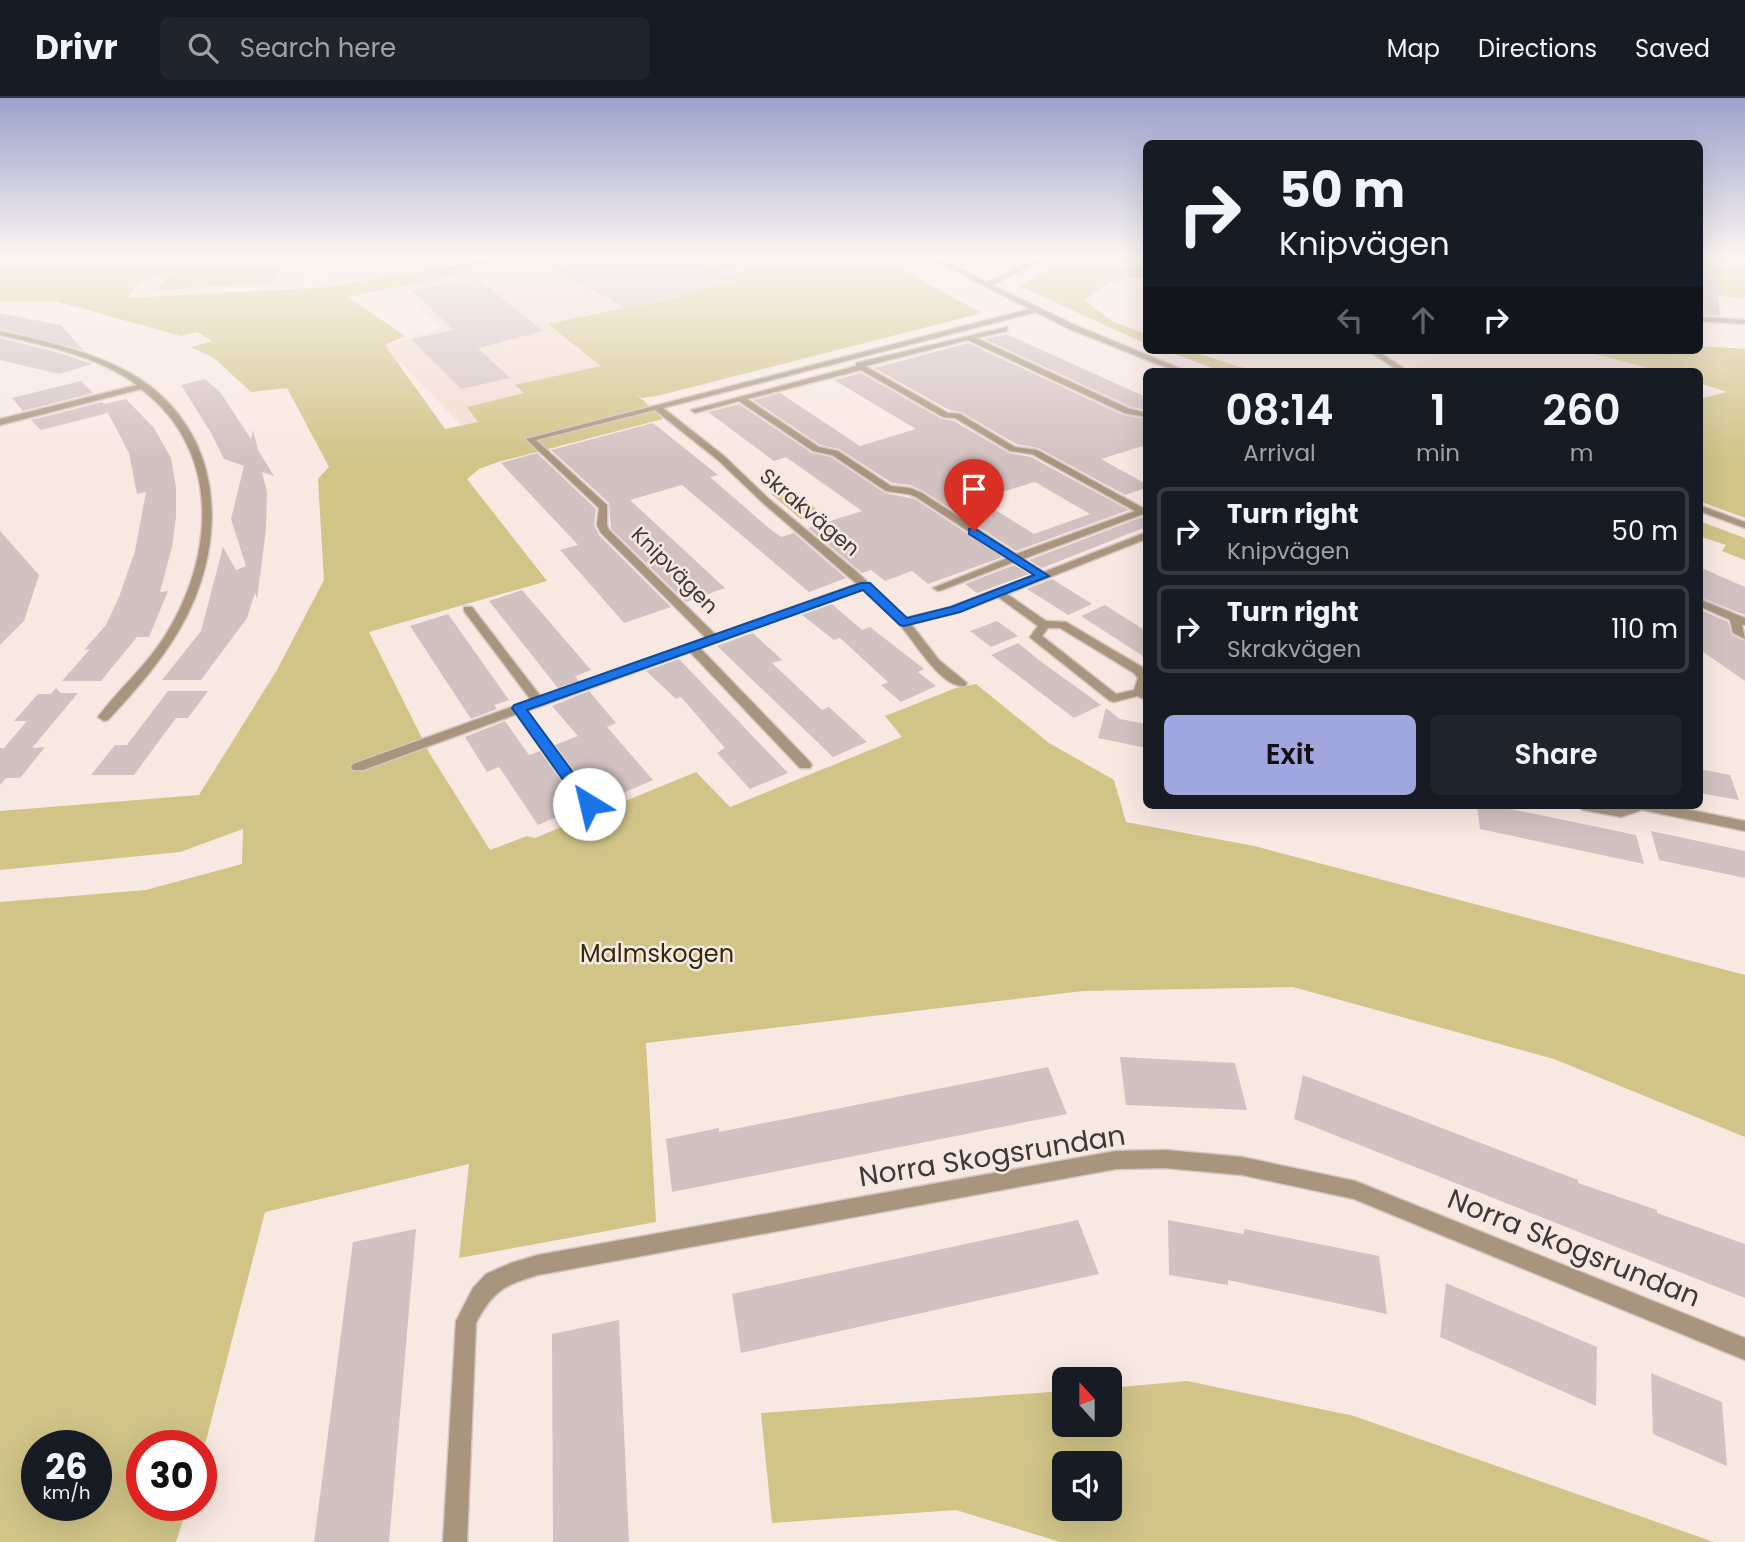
<!DOCTYPE html>
<meta charset="utf-8">
<style>
body{margin:0;font-family:Poppins,sans-serif;background:#20242c;color:#f1f3f6;height:100vh;display:flex;flex-direction:column;font-size:26px;white-space:nowrap}
*{box-sizing:border-box;margin:0}
p{font-size:23px;color:#9ea1a6}
.icon{flex:none;width:38px;height:38px;fill:none;stroke:currentColor;stroke-width:2;stroke-linecap:round;stroke-linejoin:round}
.map{position:relative;flex:1;overflow:hidden}
.side{position:absolute;left:1143px;top:270px;width:560px;height:441px;display:flex;flex-direction:column;background:#171b24;border-radius:10px;box-shadow:0 7px 28px #0002}
.side>*{flex:none}
.guide{position:absolute;left:1143px;top:42px;width:560px;height:214px;border-radius:10px;box-shadow:0 7px 28px #0002;background:#171b24;color:#f1f3f6;overflow:hidden}
.needle{width:46px;rotate:339deg}
.buttons{position:absolute;left:1052px;top:1269px;display:grid;gap:14px}
.buttons a{display:grid;place-items:center;width:70px;height:70px;border-radius:10px;background:#171b24;box-shadow:0 7px 28px #0002;font-size:35px}
.speed{position:absolute;left:21px;top:1332px;display:flex;gap:14px;font-size:35px;font-weight:700;text-align:center}
.speed>*{display:grid;place-content:center;width:91px;height:91px;border-radius:50%;background:#171b24;box-shadow:0 7px 28px #0002;line-height:1}
.speed small{font-size:18px;font-weight:400}
.speed .limit{border:10px solid #d22;background:#fff;color:#111}
.pin{position:absolute;display:grid;place-items:center;width:60px;height:60px;color:#fff;margin:-72px -30px;border-radius:50% 50% 50% 0;rotate:-45deg;box-shadow:0 0 7px #0007}
.pin .icon{rotate:45deg}
.me{position:absolute;width:77px;margin:-38px;rotate:324deg;stroke-linejoin:round;filter:drop-shadow(0 0 5px #0008)}
.turn{display:flex;align-items:center;gap:24px;height:147px;padding:0 21px;font-size:32px}
.turn .icon{width:91px;height:91px;stroke-width:2.5}
.turn b{display:block;font-size:49px;line-height:60px}
.lanes{display:flex;align-items:center;height:66px;padding:0 21px;background:#0003;justify-content:center;gap:35px;direction:ltr}
.lanes .off{opacity:.35}
.eta{display:flex;justify-content:space-evenly;align-items:center;height:119px;text-align:center}
.eta b{font-size:42px;font-weight:600;line-height:49px}
.action{display:flex;gap:14px;margin-top:auto;padding:14px 21px}
.action a{flex:1;height:80px;border-radius:10px;background:#a1a7de;color:#111;font-size:28px;font-weight:600;line-height:80px;text-align:center}
.action a+a{background:#20242c;color:#f1f3f6}
ul{padding:0;list-style:none}
li{display:flex;align-items:center;gap:21px;height:88px;margin:0 14px 10px;padding:0 7px;border:4px solid #363941;border-radius:10px}
li div{flex:1}
li b{display:block;font-size:26px}
li em{font-style:normal}
header{display:flex;align-items:center;gap:42px;box-sizing:border-box;height:98px;padding:0 35px;background:#171b24;border-bottom:2px solid #363941}
header strong{font-size:33px}
nav{display:flex;gap:38px;margin-inline-start:auto;font-size:24px}
.search{width:490px;height:63px;background:#20242c;display:flex;align-items:center;gap:18px;box-sizing:border-box;padding:0 24px;border-radius:10px;color:#9ea1a6;font-size:26px}
.map>svg:first-child{display:block}
.built{fill:#f3dcd2}
.green{fill:#d0c487;fill-rule:evenodd}
.building{fill:#d2c1c1;fill-rule:evenodd}
.lines{fill:none;stroke-linecap:round;stroke-linejoin:round}
.service-casing{stroke:#d3c5c0;stroke-width:3}
.minor-casing{stroke:#d3c5c0;stroke-width:3}
.service{fill:#a8957e;fill-rule:evenodd}
.minor{fill:#a8957e;fill-rule:evenodd}
.route{fill:#1a73e8;stroke:#114b97;stroke-width:2}
.labels{text-anchor:middle;dominant-baseline:central;stroke-width:5;stroke-linejoin:round;paint-order:stroke}
.far-street-label{font-size:21px;fill:#3e3836;stroke:#f8e8e2}
.park-label{font-size:24px;fill:#312b0d;stroke:#f8e8e2}
.near-street-label{font-size:28px;fill:#3e3836;stroke:#f8e8e2}
</style>
<header>
<strong>Drivr</strong>
<div class="search"><svg class="icon" aria-label="search" viewBox="0 0 24 24"><circle cx="10" cy="10" r="6"/><path d="M15 15l6 6"/></svg>Search here</div>
<nav><a>Map</a><a>Directions</a><a>Saved</a></nav>
</header>
<div class="map">
<svg width="1745" height="1444" viewBox="0 0 1745 1444">
<rect width="100%" height="100%" fill="#f8e8e2"/>
<g class="built">
<polygon points="150,160 301,160 305,185 123,196"/>
<polygon points="330,160 453,160 461,165 432,171 419,167 421,162 383,166 404,176 323,189 322,183 328,178 317,170 318,167 332,166"/>
<polygon points="521,160 749,160 755,164 659,190 683,198 549,226 647,304 463,329 401,264 393,266 375,248 401,243 440,230 400,190 392,188 331,201"/>
<polygon points="1459,252 1579,252 1658,273 1421,273 1415,270 1415,266"/>
</g>
<g class="green">
<path d="M0,160h167l-2,8 22,-3 -4,7 101,-7 -11,19 -116,8 13,-17c-19,1 -33,9 -43,25l202,-11 135,-24 8,8 -124,26 57,39 -20,9 60,84 33,-7 -11,-15 57,-14 -9,-8 86,-19 -53,-42 133,-28 -23,-8 64,-17 -15,-13h30l-2,3 11,4 -23,7 3,2 68,-16h86l102,55 -325,83 -15,2 -7,-5 28,26 -165,43 -19,7 -12,10 80,102 -178,51 61,122 60,96 37,-14 8,2 161,-66 34,35 172,-70 -17,-21 71,-28 20,-4 73,59 65,37 12,42 128,24 491,129v162l-191,-78 -261,-72 -210,4 -437,52 10,179 -197,36 10,-94 -204,48 -64,248v-14h-59v59h46l-12,37h-176v-640l146,-12 96,-26 1,-35 -63,23 -180,18v-59l199,-16 78,-125 47,-90 -6,-101 11,-12 -42,-79 -36,4 -37,-34 -23,-11 21,-6 -15,-9 -16,4 -126,-35h-55zM37,1348h59v59h-59z"/>
<path d="M1069,160h77v20c-26,-2 -42,6 -61,23l29,21 32,12v10l-126,-58z"/>
<polygon points="1699,160 1745,160 1745,201 1699,195"/>
<polygon points="1699,248 1745,251 1745,420 1699,403 1699,301 1727,294 1699,285 1699,273 1659,273 1579,252 1699,252"/>
<polygon points="1164,252 1187,252 1253,273 1220,273"/>
<polygon points="790,390 821,415 801,421 771,396"/>
<polygon points="1699,423 1745,440 1745,462 1722,453 1726,447 1699,438"/>
<path d="M1187,1283l167,35 360,126h-654l-104,-32 -184,13 -11,-110 303,-22v33h46v-36zM1064,1365h46v45h-46z"/>
</g>
<g class="building">
<polygon points="599,160 694,160 741,181 626,210 551,170"/>
<polygon points="1715,167 1720,218 1699,216 1699,168"/>
<polygon points="478,181 543,233 478,250 510,280 461,291 411,241 454,232 411,192"/>
<polygon points="0,215 61,227 83,252 0,231"/>
<polygon points="1006,236 1146,299 1146,312 1131,309 984,241"/>
<polygon points="0,240 53,253 93,266 59,276 0,262"/>
<polygon points="968,245 1123,317 1146,321 1146,347 1101,361 1146,386 1146,390 1125,397 1038,350 1016,346 961,314 949,312 874,270"/>
<path d="M861,275l81,46 12,2 55,32 22,4 98,53 -113,41 -93,-60 -13,-6 -18,-2 -53,-34 -19,-4 -67,-45 27,-7 80,53 56,-17 -82,-49zM1035,384l55,32 -56,20 -53,-33 3,-1 -3,-2z"/>
<polygon points="205,281 220,294 251,341 253,332 258,352 274,378 262,374 267,394 266,431 257,501 255,495 247,520 201,582 162,582 201,533 223,449 236,472 246,468 231,421 244,368 224,361 211,335 181,287"/>
<polygon points="81,283 93,295 23,313 12,300"/>
<polygon points="126,301 154,330 171,360 176,389 176,419 172,449 160,494 168,493 149,539 137,539 101,583 62,583 90,551 84,552 106,527 119,499 135,453 146,394 137,396 129,355 108,315 41,332 31,322 102,304 104,306"/>
<polygon points="739,306 812,355 831,359 885,395 915,401 1003,459 928,486 912,473 885,483 871,472 862,475 808,430 862,413 786,359 774,363 708,314"/>
<polygon points="653,325 718,377 710,379 770,431 781,439 794,435 846,480 809,494 682,387 630,402 725,490 686,504 611,431 609,405 551,352"/>
<polygon points="537,355 596,411 594,427 599,437 671,509 624,525 560,452 578,447 501,365"/>
<polygon points="1142,419 1146,421 1146,429 1042,470 1029,462"/>
<polygon points="0,433 39,477 24,523 0,547"/>
<polygon points="1014,467 1029,476 977,495 965,486"/>
<polygon points="1699,469 1745,489 1745,517 1699,499"/>
<polygon points="1052,481 1092,506 1068,517 1027,491"/>
<polygon points="522,492 591,572 575,578 579,583 558,590 489,503"/>
<polygon points="832,506 862,532 870,529 924,571 918,574 936,588 901,604 881,587 888,584 840,540 834,542 802,517"/>
<polygon points="1105,507 1146,533 1146,560 1081,518"/>
<polygon points="1699,511 1728,524 1732,537 1745,543 1745,583 1699,551"/>
<polygon points="448,516 509,602 494,607 497,611 471,621 410,528"/>
<polygon points="997,523 1018,538 991,549 970,533"/>
<polygon points="753,535 782,562 772,565 822,612 829,609 867,644 833,659 717,548"/>
<polygon points="1018,545 1039,562 1101,607 1074,620 991,557"/>
<polygon points="679,561 788,675 750,691 717,655 725,650 681,599 676,601 646,573"/>
<polygon points="56,590 61,595 78,595 32,650 45,649 20,680 6,680 0,687 0,650 4,650 27,623 14,623 38,596 51,596"/>
<polygon points="168,593 208,593 188,620 176,620 134,677 91,677 115,647 127,647"/>
<polygon points="589,593 616,625 607,629 653,682 607,702 604,699 596,703 555,647 578,638 552,608"/>
<polygon points="1106,610 1120,621 1146,626 1146,650 1098,640"/>
<polygon points="505,623 529,657 540,653 580,709 538,727 499,669 487,674 465,639"/>
<polygon points="1699,671 1730,677 1739,702 1699,695"/>
<polygon points="1477,707 1491,707 1636,737 1644,766 1480,731"/>
<polygon points="1651,733 1745,753 1745,780 1659,762"/>
<polygon points="1120,959 1235,965 1247,1012 1126,1007"/>
<polygon points="1048,969 1067,1016 672,1094 666,1041 719,1030 719,1034"/>
<polygon points="1303,977 1578,1082 1578,1085 1657,1112 1657,1115 1745,1146 1745,1200 1294,1021"/>
<polygon points="1078,1122 1099,1176 741,1255 732,1196"/>
<polygon points="1168,1122 1244,1136 1244,1131 1379,1158 1387,1216 1228,1182 1228,1187 1169,1177"/>
<polygon points="416,1131 389,1444 314,1444 353,1144"/>
<polygon points="1446,1185 1597,1249 1596,1308 1440,1239"/>
<polygon points="619,1222 629,1444 553,1444 552,1236"/>
<polygon points="1651,1275 1722,1304 1727,1368 1653,1336"/>
</g>
<g class="lines">
<g class="service-casing">
<polygon id="service" points="1015,457 1019,458 1019,462 942,492 938,493 933,490"/>
</g>
<g class="minor-casing">
<g id="minor">
<polygon points="494,160 509,160 435,175 432,173"/>
<path d="M929,160h9l49,24 53,-24h9l-57,27 83,40 111,46h-11l-106,-42 -33,-17 -373,96 61,48 45,43 88,73 49,46 45,-11 84,-32 -119,-78 -8,-3 -22,-3 -54,-36 -19,-4 -74,-50 -44,12 -4,-3 165,-44v-3l151,-36v4l-31,7 154,71 16,4v4l-22,-4 -156,-73 -103,26 83,47 12,1 55,33 22,3 106,58 3,-1v6l-123,46 21,13 98,-38 4,-1v6l-139,55 39,27 20,1 76,45 4,6v27l-9,-4 -23,6 -4,-1 -78,-62 -2,-2 8,-11 -40,-29 -39,15 -48,12 28,36 28,23 -2,3c-24,3 -51,-46 -66,-62 -11,-12 -24,-23 -36,-35l-163,59 110,114 2,3 -2,3h-10l-110,-116 -163,59 66,90 2,3 -2,3h-10l-66,-93 -154,56h-10l-2,-3 2,-3 178,-64 -67,-89v-4h8l69,90 165,-59 -105,-105 -4,-8 2,-17 -73,-69 504,-130zM861,272l82,47 12,1 55,33 22,3 103,57 -119,43 -94,-61 -12,-5 -19,-2 -53,-35 -19,-4 -72,-48zM655,312l63,50 45,43 94,81 -141,51 -107,-105 -2,-5v-20l-71,-65zM1048,530h12l74,45 4,5 -4,12 -18,4 -74,-58z"/>
<polygon points="1699,219 1745,222 1745,226 1699,223"/>
<path d="M0,233c45,10 91,20 132,43 95,56 98,171 46,258 -19,32 -44,60 -70,88l-4,1 -6,-4c20,-27 46,-49 65,-78 52,-80 60,-188 -22,-250l-141,36v-6l137,-34c-39,-29 -91,-39 -137,-50z"/>
<polygon points="1367,252 1376,252 1408,273 1399,273"/>
<polygon points="1699,407 1745,424 1745,430 1699,413"/>
<polygon points="1699,501 1745,520 1745,527 1742,527 1745,541 1733,535 1730,522 1699,508"/>
<polygon points="1576,707 1620,709 1627,707 1666,707 1745,723 1745,733 1642,712 1621,719 1583,712"/>
<path d="M1165,1052l77,7 113,24 390,157v22l-391,-161 -112,-24 -77,-7 -49,1 -578,106c-34,10 -45,16 -62,48l-9,219h-24l13,-221 17,-33 13,-14 25,-11 27,-8 578,-104z"/>
</g>
</g>
<use href="#service" class="service"/>
<use href="#minor" class="minor"/>
</g>
<linearGradient id="sky" x2="0" y2="1"><stop stop-color="#9ba2cc"/><stop offset="0.44" stop-color="#fcf5f2"/><stop offset="1" stop-color="#fcf5f2" stop-opacity="0"/></linearGradient>
<rect width="1745" height="362" fill="url(#sky)"/>
<polygon class="route" points="974,430 1049,478 960,514 904,528 900,527 863,492 527,612 594,703 596,706 594,710 583,710 512,610 514,607 861,485 870,485 907,520 951,509 1034,477 969,436 969,431"/>
<g class="labels">
<g class="far-street-label">
<text transform="translate(810 414) rotate(40)">Skrakvägen</text>
<text transform="translate(675 472) rotate(45)">Knipvägen</text>
</g>
<g class="park-label">
<text x="657" y="855">Malmskogen</text>
</g>
<g class="near-street-label">
<text transform="translate(992 1058) rotate(-9)">Norra Skogsrundan</text>
<text transform="translate(1574 1150) rotate(22)">Norra Skogsrundan</text>
</g>
</g>
</svg>
<div class="buttons">
<a><svg class="needle" viewBox="-14 -14 28 28"><path d="M0-13l5 13h-10z" fill="#e53935"/><path d="M0 13l5-13h-10z" fill="#9ea1a6"/></svg></a>
<a><svg class="icon" aria-label="sound" viewBox="0 0 24 24"><path d="M4 9h4l5-4v14l-5-4H4zM17 9q2 3 0 6"/></svg></a>
</div>
<div class="speed"><div>26<small>km/h</small></div><div class="limit">30</div></div>
<div class="pin" style="left:974px;top:433px;background:#d93025"><svg class="icon" aria-label="arrive" viewBox="0 0 24 24"><path d="M6 21V4h12l-3 4 3 4H6"/></svg></div>
<svg class="me" style="left:589px;top:706px" viewBox="-20 -20 40 40"><circle r="19" fill="#fff"/><path d="M0-13L10 11 0 6-10 11z" fill="#1a73e8"/></svg>
<div class="guide">
<div class="turn"><svg class="icon" aria-label="right" viewBox="0 0 24 24"><path d="M7 20v-9h11M14 6l5 5-5 5"/></svg><div><b>50 m</b>Knipvägen</div></div>
<div class="lanes"><svg class="icon off" aria-label="left" viewBox="0 0 24 24"><path d="M17 20v-9H6M10 6l-5 5 5 5"/></svg><svg class="icon off" aria-label="ahead" viewBox="0 0 24 24"><path d="M12 20V5M6 11l6-6 6 6"/></svg><svg class="icon" aria-label="right" viewBox="0 0 24 24"><path d="M7 20v-9h11M14 6l5 5-5 5"/></svg></div>
</div>
<section class="side">
<div class="eta">
<div><b>08:14</b><p>Arrival</p></div>
<div><b>1</b><p>min</p></div>
<div><b>260</b><p>m</p></div>
</div>
<ul>
<li><svg class="icon" aria-label="right" viewBox="0 0 24 24"><path d="M7 20v-9h11M14 6l5 5-5 5"/></svg><div><b>Turn right</b><p>Knipvägen</p></div><em>50 m</em></li>
<li><svg class="icon" aria-label="right" viewBox="0 0 24 24"><path d="M7 20v-9h11M14 6l5 5-5 5"/></svg><div><b>Turn right</b><p>Skrakvägen</p></div><em>110 m</em></li>
</ul>
<div class="action"><a>Exit</a><a>Share</a></div>
</section>
</div>
